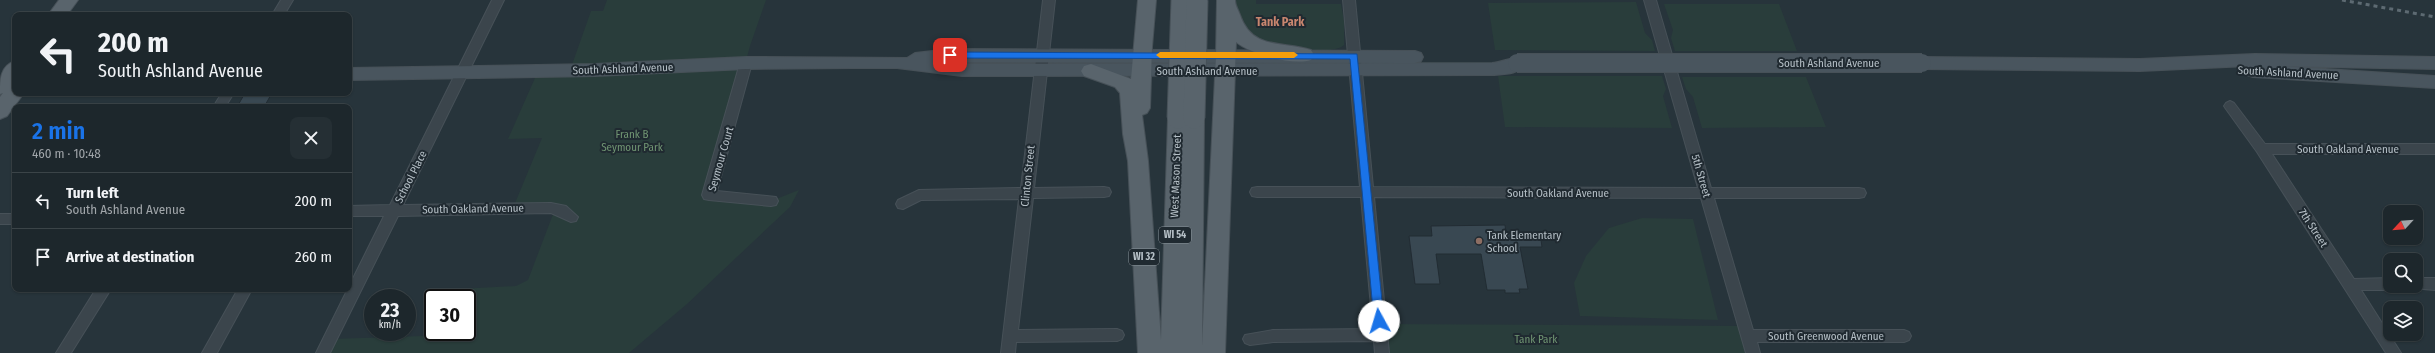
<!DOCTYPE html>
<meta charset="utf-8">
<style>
body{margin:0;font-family:"Fira Sans Condensed",sans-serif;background:#252f34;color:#f1f3f6;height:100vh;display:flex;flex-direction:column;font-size:15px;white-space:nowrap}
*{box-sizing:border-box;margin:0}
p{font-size:13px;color:#a0a5a9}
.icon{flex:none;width:22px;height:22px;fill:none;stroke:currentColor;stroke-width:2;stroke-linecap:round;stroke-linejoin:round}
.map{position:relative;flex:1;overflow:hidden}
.side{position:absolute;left:12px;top:104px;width:340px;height:188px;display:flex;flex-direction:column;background:#1d272c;border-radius:8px;box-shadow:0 1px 3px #0004,0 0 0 1px #3b4448}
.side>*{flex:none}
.top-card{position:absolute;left:12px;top:12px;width:340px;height:84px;border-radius:8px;box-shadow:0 1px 3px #0004,0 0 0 1px #3b4448;background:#1d272c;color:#f1f3f6;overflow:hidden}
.needle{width:26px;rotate:244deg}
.fabs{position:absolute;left:2383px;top:205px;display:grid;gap:8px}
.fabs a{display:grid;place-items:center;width:40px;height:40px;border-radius:8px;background:#1d272c;box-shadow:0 1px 3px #0004,0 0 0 1px #3b4448;font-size:20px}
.speed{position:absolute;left:364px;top:289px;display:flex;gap:8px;font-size:20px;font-weight:700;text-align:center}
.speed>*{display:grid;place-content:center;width:52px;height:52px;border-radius:50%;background:#1d272c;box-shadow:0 1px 3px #0004,0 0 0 1px #3b4448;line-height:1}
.speed small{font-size:10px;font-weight:400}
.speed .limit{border:2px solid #111;border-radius:6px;background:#fff;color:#111}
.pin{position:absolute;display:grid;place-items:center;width:34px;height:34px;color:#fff;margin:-17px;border-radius:8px;box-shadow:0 2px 6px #0006}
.me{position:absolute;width:44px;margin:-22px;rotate:354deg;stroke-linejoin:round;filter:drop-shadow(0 0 3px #0008)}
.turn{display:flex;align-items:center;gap:14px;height:84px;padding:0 20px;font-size:18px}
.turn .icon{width:52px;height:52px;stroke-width:2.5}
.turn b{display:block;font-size:28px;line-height:34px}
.round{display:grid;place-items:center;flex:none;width:42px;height:42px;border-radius:8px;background:#252f34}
.summary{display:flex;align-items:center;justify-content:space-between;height:68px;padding:0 20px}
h1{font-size:24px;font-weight:600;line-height:30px;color:#1a73e8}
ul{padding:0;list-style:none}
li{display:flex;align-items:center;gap:12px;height:56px;padding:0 20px;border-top:1px solid #3b4448}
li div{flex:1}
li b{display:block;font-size:15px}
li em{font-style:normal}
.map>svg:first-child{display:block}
.green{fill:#293d3b}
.building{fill:#394852;stroke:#222c33}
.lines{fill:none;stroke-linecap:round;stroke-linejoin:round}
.minor-casing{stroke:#475158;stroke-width:2}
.secondary-casing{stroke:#475158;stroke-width:2}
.primary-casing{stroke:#475158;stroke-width:2}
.minor{fill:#3b454c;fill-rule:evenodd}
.secondary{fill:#49555e;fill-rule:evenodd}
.primary{fill:#59646c;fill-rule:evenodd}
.rail{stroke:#5d6a72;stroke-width:3;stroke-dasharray:4 4;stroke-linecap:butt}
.secondary-bridge-casing{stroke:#475158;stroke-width:20;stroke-linecap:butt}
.primary-bridge-casing{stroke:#475158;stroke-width:23;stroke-linecap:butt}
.secondary-bridge{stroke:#49555e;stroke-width:18}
.primary-bridge{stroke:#59646c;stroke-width:21}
.route{fill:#1a73e8;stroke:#114b97}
.slow{fill:#f59e0b}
.education-dot{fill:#8d6e63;stroke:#202a31;stroke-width:1.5}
.labels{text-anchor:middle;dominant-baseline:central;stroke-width:4;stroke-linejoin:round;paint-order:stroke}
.shield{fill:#202a31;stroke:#89939a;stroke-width:1}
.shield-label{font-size:10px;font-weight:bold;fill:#b6c0c7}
.street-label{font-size:11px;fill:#b6c0c7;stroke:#202a31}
.park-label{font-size:11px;fill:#709572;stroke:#202a31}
.poi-label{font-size:11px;fill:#b6c0c7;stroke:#202a31;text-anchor:start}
.neighbourhood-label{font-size:12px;font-weight:bold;fill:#c9866f;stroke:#202a31}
</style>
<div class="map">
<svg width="2435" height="353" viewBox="0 0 2435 353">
<rect width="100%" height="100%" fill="#27343b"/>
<g class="green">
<polygon points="607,0 766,0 750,46 709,195 771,201 799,190 790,207 687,304 629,353 323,353 331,339 424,336 433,326 433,332 467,332 467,298 453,298 458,289 516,286 528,280 555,209 513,208 542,138 508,139 535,78 568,76 591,11 603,11"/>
<path d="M1235,0h21v4h85l3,17v24c-14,13 -76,-2 -93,-7l-14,-25z"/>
<polygon points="1636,2 1645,33 1652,40 1655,51 1495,50 1488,3"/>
<polygon points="1664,4 1779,4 1797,51 1675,51 1671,38 1673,30"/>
<polygon points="1498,76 1662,76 1666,89 1663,96 1672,128 1505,127"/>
<polygon points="1682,77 1806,77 1826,127 1702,128 1693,97 1686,89"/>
<polygon points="1642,218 1693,219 1718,320 1580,316 1574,283 1586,256 1609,228"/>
<polygon points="1379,324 1745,326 1753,353 1382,353"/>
</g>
<g class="building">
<polygon points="245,93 272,93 264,107 237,107"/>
<polygon points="1505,225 1506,233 1540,233 1542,247 1520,247 1528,289 1519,289 1520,293 1505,293 1505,290 1487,290 1481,254 1436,254 1440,284 1415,284 1409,236 1432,236 1431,226"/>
</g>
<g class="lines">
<g class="minor-casing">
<g id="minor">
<polygon points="281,0 293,0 284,15 272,15"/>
<polygon points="492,0 504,0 403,205 551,203 566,206 578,217 576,221 571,222 551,213 398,216 330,353 316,353 384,216 349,216 349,206 390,205"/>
<polygon points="1043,0 1055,0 1034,188 1104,187 1109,188 1111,192 1109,196 1104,197 1033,198 1018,330 1117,329 1122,331 1124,335 1122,339 1117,341 1016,342 1015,353 1001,353 1019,199 921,200 903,209 898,208 896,204 898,200 919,190 1021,188"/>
<polygon points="1343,0 1355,0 1373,187 1698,188 1644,0 1656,0 1711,188 1859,188 1864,189 1866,193 1864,197 1859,198 1714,198 1753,330 1904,330 1909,332 1911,336 1909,340 1904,342 1757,342 1760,353 1746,353 1701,198 1374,197 1389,353 1375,353 1374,341 1273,342 1250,345 1245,343 1243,339 1245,335 1273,330 1373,329 1361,197 1257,197 1252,196 1250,192 1252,188 1257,187 1360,187"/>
<polygon points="746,59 752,63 717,191 776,197 778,201 776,205 771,206 709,200 704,199 702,195 740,63"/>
<polygon points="222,93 234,93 225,107 213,107"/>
<polygon points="2230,101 2234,103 2265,144 2435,144 2435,154 2272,154 2354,279 2390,278 2390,286 2396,286 2390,290 2361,290 2401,353 2386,353 2257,152 2226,109 2224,106 2226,103"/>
<rect x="0" y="214" width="15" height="10"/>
<polygon points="2416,278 2435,278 2435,290 2411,288 2410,286 2416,286"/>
<polygon points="96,289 111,289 71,353 56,353"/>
<polygon points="238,289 252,289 217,353 202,353"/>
</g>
</g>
<g class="secondary-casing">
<g id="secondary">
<path d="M950,49l465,2 6,2 2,4 -2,4 -6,2 -476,-1 23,2 530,-1c11,-1 21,-7 31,-4l2,4c-6,12 -21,11 -33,12l-530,1 -65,-8h-45l-106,1 -151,7 -246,4v-12l246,-4 151,-7 161,1 8,-5z"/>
<polygon points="2255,54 2435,57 2435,69 2279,66 2435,76 2435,88 2253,77 2247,75 2245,71 2248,66 2140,71 1922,69 1916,67 1914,63 1916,59 1922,57 2140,59"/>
</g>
</g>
<g class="primary-casing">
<g id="primary">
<polygon points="59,0 78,0 67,15 48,15"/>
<path d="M1138,0h18l-4,47 -2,61 -3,5 -5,2 6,46 13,179 7,-222 3,-5 7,-3 8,4 8,-4 7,3 3,5 -2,228 14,-290 1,-56h18c0,6 3,9 5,15 12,35 42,26 71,35l3,5 -3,5c-19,6 -60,-6 -75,-18l-11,311h-87l-10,-192 -5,-27 -3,-41 -5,-6 -31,-11 -3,-5 3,-5 7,-2 40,15z"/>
<path d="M15,61v21l-3,4 3,-1v8h9l-17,23 -7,3v-22l3,-4 -3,1c0,-14 0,-28 15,-33z"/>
</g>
</g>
<use href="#minor" class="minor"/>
<use href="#secondary" class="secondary"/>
<use href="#primary" class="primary"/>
<polyline class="rail" points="2342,0 2435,17"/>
<g class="secondary-bridge-casing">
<polyline id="secondary-bridge" points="1517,63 1922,63"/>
</g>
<g class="primary-bridge-casing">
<g id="primary-bridge">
<polyline points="1178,118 1182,0"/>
<polyline points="1194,118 1197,0"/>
</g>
</g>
<use href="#secondary-bridge" class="secondary-bridge"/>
<use href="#primary-bridge" class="primary-bridge"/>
</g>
<polygon class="route" points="950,52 1357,54 1384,321 1382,324 1379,325 1374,321 1350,59 950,58 946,55"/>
<polygon class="slow" points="1160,52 1294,52 1298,55 1294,58 1160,58 1156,55"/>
<circle class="education-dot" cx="1479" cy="241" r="4"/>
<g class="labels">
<g class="shield">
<rect x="1159" y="227" width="32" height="16" rx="3"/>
<rect x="1129" y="249" width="30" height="16" rx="3"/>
</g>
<g class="shield-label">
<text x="1175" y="235">WI 54</text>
<text x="1144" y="257">WI 32</text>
</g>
<g class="street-label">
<text x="1829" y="63">South Ashland Avenue</text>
<text transform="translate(623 69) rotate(-2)">South Ashland Avenue</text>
<text x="1207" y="71">South Ashland Avenue</text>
<text transform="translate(2288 73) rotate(3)">South Ashland Avenue</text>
<text x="2348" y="149">South Oakland Avenue</text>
<text transform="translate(721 159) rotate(-74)">Seymour Court</text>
<text transform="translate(1028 176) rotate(-84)">Clinton Street</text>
<text transform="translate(1176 176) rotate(-88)">West Mason Street</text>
<text transform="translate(1701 176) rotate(74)">5th Street</text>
<text transform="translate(411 177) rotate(-63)">School Place</text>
<text x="1558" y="193">South Oakland Avenue</text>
<text transform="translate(473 209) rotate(-1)">South Oakland Avenue</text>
<text transform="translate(2313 228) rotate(57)">7th Street</text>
<text x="1826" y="336">South Greenwood Avenue</text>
</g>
<g class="park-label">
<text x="632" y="134">Frank B<tspan x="632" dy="13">Seymour Park</tspan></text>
<text x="1536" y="339">Tank Park</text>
</g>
<g class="poi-label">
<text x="1487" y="235">Tank Elementary<tspan x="1487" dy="13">School</tspan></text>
</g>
<g class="neighbourhood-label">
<text x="1280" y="22">Tank Park</text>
</g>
</g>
</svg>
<div class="fabs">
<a><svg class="needle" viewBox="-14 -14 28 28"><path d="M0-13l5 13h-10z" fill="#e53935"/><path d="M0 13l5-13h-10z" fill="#a0a5a9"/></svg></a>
<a><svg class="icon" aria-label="search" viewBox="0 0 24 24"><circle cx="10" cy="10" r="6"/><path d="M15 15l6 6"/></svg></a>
<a><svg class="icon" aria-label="layers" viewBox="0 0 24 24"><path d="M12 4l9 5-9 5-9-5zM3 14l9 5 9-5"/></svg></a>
</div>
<div class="speed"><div>23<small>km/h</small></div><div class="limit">30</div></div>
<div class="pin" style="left:950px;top:55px;background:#d93025"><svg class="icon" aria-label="arrive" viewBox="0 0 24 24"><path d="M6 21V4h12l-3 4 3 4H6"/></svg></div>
<svg class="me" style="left:1379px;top:321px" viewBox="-20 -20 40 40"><circle r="19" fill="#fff"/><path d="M0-13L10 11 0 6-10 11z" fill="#1a73e8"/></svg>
<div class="top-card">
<div class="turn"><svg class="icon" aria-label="left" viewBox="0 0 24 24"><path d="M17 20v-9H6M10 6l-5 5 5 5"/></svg><div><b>200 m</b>South Ashland Avenue</div></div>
</div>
<section class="side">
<div class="summary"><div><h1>2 min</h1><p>460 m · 10:48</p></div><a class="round"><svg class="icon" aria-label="close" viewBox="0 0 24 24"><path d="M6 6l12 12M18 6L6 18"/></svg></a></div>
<ul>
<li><svg class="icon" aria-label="left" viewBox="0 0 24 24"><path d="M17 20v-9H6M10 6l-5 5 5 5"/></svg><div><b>Turn left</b><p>South Ashland Avenue</p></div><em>200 m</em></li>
<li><svg class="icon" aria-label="arrive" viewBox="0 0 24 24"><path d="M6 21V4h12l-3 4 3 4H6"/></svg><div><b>Arrive at destination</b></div><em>260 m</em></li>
</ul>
</section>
</div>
